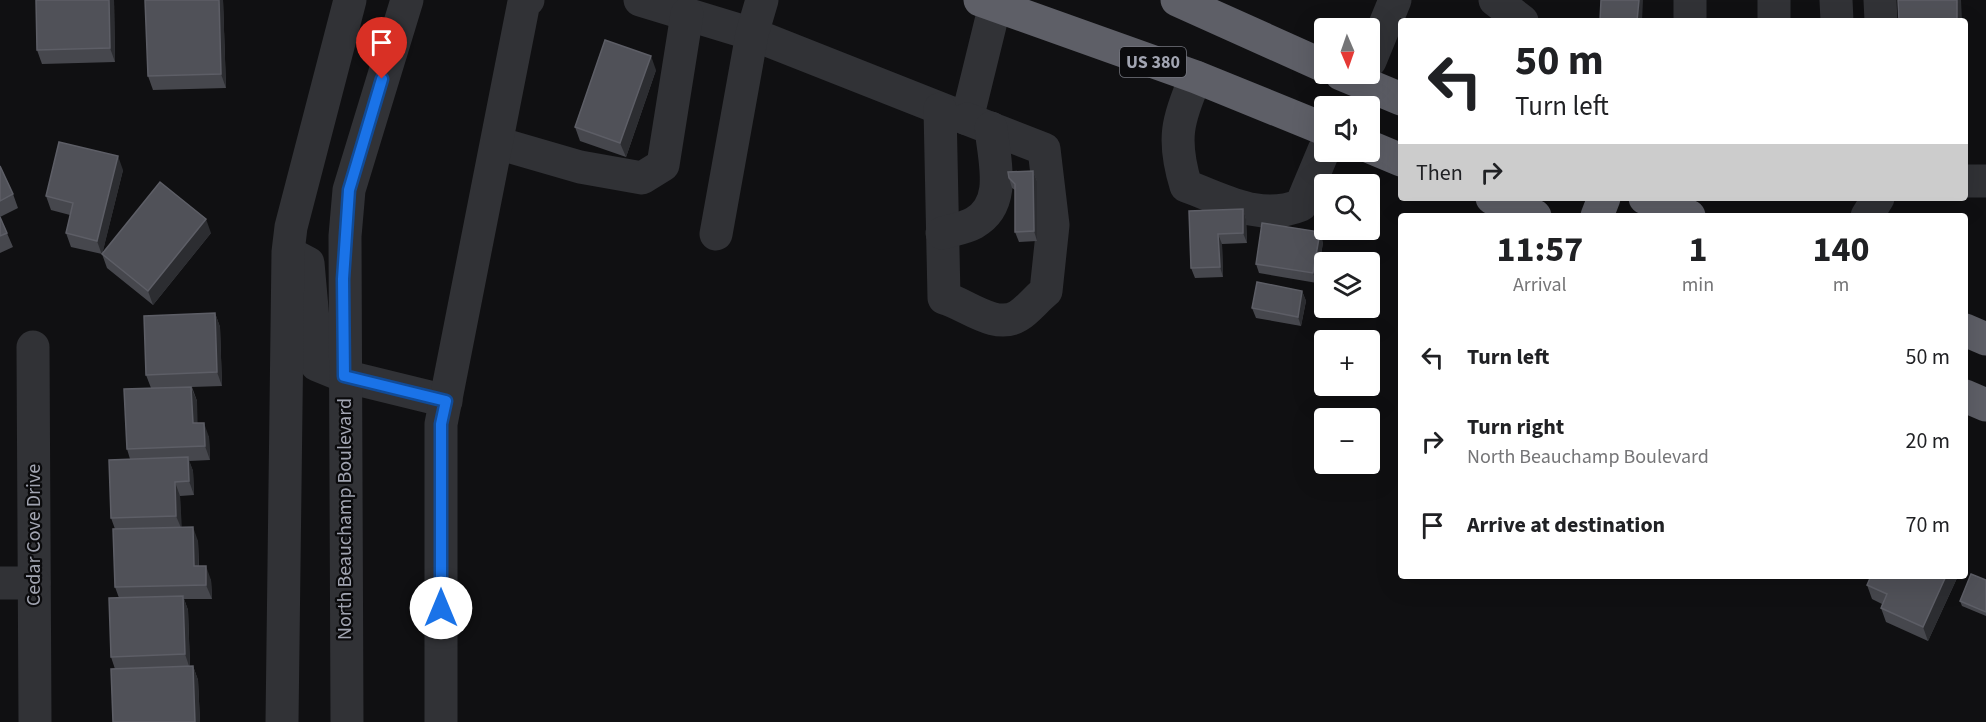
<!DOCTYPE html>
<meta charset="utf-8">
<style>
body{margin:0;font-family:"Source Sans 3",sans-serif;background:#f6f6f6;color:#202124;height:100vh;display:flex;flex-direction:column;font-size:22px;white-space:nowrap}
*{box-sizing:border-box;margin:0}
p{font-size:20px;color:#757577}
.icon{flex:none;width:33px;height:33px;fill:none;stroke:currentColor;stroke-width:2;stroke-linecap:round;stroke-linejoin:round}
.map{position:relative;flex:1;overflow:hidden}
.panel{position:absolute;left:1398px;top:213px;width:570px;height:366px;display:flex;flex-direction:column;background:#fff;border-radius:6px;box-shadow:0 6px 24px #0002}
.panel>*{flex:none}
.guide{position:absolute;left:1398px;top:18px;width:570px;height:183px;border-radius:6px;box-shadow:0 6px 24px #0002;background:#fff;color:#202124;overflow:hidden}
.needle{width:39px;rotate:178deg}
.fabs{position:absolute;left:1314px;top:18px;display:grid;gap:12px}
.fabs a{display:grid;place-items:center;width:66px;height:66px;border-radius:6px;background:#fff;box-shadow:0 6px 24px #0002;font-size:30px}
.pin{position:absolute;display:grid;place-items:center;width:51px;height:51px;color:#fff;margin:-62px -26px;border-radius:50% 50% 50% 0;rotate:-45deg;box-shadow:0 0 6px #0007}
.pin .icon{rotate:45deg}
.me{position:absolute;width:66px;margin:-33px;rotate:0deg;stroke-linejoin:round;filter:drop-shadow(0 0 4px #0008)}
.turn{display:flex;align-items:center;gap:21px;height:126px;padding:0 18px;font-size:27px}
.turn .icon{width:78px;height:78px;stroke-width:2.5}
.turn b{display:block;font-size:42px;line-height:51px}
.then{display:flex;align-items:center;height:57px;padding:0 18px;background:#0003;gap:12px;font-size:22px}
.eta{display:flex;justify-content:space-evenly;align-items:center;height:102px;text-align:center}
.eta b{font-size:36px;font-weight:700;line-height:42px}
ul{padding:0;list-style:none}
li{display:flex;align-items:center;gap:18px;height:84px;padding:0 18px}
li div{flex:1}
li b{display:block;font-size:22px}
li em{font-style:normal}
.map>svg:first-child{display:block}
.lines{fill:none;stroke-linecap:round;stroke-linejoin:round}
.minor{stroke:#313236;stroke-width:33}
.highway{stroke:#5e5f67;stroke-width:33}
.wall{fill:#46474d}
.shaded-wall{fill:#2c2d31}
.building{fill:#505158;stroke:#5d5e66;stroke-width:1.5}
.route-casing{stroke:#114b97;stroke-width:15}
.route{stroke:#1a73e8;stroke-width:10}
.labels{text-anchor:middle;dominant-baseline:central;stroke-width:4.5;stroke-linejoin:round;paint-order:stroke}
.shield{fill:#0b0b0d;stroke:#757780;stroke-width:1.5}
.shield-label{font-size:18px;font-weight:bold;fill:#a2a5b2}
.street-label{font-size:20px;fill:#a2a5b2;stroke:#0b0b0d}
</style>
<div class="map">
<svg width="1986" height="722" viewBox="0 0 1986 722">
<rect width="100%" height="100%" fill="#101012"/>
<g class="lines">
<g class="minor">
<polyline points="640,0 752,34 967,119 995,5"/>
<polyline points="1495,0 1522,21"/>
<polyline points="1690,0 1690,21"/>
<polyline points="1774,0 1774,21"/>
<polyline points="1836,0 1837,21"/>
<polyline points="1880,0 1881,21"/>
<polyline points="1370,61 1395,0"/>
<path d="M1196,77c-19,43 -24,63 -10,109 39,14 74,36 115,19l23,-55"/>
<path d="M940,109l4,189c22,6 51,32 74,18 10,-6 19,-18 28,-25l7,-66 -9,-76 -77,-30"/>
<polyline points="497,143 580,167 642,178 663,165 687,14"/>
<polyline points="1965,181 1986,181"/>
<polyline points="1867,216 1878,198"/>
<path d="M942,233c10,-3 23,-5 32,-10 34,-19 20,-63 17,-95"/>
<polyline points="716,234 752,34 762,0"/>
<polyline points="289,253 308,263 317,365 344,376 446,401"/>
<polyline points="33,347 35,722"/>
<polyline points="0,583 34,583"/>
<polyline points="282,722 288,252 291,227 350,0"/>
<polyline points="347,722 345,236 349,190 407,0"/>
<polyline points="441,722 441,424 524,2 528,0"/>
</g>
<g class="highway">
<polyline points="980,0 1196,77 1324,129"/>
<polyline points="1177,0 1324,66"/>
<polyline points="1341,74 1401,99"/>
<polyline points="1370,147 1401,160"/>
<polyline points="1492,198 1535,216"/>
<polyline points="1645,198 1689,216"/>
<polyline points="1597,216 1604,198"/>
<polyline points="1965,330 1986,339"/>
<polyline points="1965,396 1986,405"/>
</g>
</g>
<g class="wall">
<polygon points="114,0 115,62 42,64 37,50"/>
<polygon points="223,0 226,88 153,90 148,76"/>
<polygon points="656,70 626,157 580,141 575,127"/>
<polygon points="0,166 13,194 18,208 0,217 13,247 0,253"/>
<polygon points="123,170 102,254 211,233 153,305 107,268 102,254 71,247 66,233 70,215 51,210 46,196"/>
<polygon points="1033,171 1037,181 1037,241 1019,242 1015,232 1015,190 1012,188 1009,178"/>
<polygon points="1243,209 1246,219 1247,243 1222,244 1223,277 1195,278 1191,268 1189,211"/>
<polygon points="1323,242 1317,283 1259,273 1256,264"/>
<polygon points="1302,291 1306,301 1301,326 1256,318 1252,308"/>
<polygon points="215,313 220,327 222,386 192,387 197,401 197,423 209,437 210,460 189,461 193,471 194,495 180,496 181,527 198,541 199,566 211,580 212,599 184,599 188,610 190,666 193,666 198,680 200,722 113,722 115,669 111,657 119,598 115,587 115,529 111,518 130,459 127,449 151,388 146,375"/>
<polygon points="1871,576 1958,576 1928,641 1886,622 1881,608 1882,604 1872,599 1867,585"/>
<polygon points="1986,580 1986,616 1962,606 1960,601"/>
</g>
<g class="shaded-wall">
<polygon points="109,0 114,0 115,62 110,48"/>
<polygon points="219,0 223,0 226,88 221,74"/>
<polygon points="1639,0 1643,0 1642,21 1637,21"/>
<polygon points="1957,0 1961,0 1962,21 1957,21"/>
<polygon points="651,56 656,70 626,157 620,143"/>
<polygon points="118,156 123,170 102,255 97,241"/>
<polygon points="1033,171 1037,181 1037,241 1034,231"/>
<polygon points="1243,209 1246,219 1247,243 1243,233"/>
<polygon points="206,219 211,233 153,305 148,291"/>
<polygon points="1320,232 1323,242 1317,283 1313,273"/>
<polygon points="1218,234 1222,244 1223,277 1220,267"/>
<polygon points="1302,291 1306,301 1301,326 1298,317"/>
<polygon points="215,313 220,327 222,386 217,372"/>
<polygon points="191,387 197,401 198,437 193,423"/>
<polygon points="204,423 209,437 210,460 205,446"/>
<polygon points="188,457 193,471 194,495 189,481"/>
<polygon points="175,482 180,496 182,530 176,516"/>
<polygon points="193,527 198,541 199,580 194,566"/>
<polygon points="206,566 211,580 212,599 206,585"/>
<polygon points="1946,576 1958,576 1928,641 1923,627"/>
<polygon points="183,596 188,610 190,669 185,654"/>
<polygon points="193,666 198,680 200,722 195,722"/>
</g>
<g class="building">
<polygon points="36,0 109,0 110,48 37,50"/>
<polygon points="145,0 219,0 221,74 148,76"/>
<polygon points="1601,0 1639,0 1637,21 1600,21"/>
<polygon points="1898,0 1957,0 1957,21 1899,21"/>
<polygon points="605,40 651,56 620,143 575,127"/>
<polygon points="59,142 118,156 97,241 66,233 73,203 46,196"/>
<polygon points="0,166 13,194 0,201"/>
<polygon points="1033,171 1034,231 1015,232 1015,184 1009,178 1008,172"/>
<polygon points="160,182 206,219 148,291 102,254"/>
<polygon points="1243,209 1243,233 1218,234 1220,267 1191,268 1189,211"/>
<polygon points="0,217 7,233 0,236"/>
<polygon points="1262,223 1320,232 1313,273 1256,264"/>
<polygon points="1257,282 1302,291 1298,317 1252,308"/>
<polygon points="215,313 217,372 146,375 144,316"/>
<polygon points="191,387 193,423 204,423 205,446 127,449 124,389"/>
<polygon points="188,457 189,481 175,482 176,516 111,518 109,460"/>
<polygon points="193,527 194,566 206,566 206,585 115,587 113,529"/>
<polygon points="1971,574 1986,580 1986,612 1960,601"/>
<polygon points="1871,576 1946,576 1923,627 1881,608 1887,594 1867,585"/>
<polygon points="183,596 185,654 111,657 109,598"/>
<polygon points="193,666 195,722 113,722 111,669"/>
</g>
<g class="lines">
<g class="route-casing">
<polyline id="route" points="382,79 349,190 343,279 344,376 446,401 441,424 441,608"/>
</g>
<use href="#route" class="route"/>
</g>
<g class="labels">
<rect class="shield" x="1120" y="47" width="66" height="30" rx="4.5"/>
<g class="shield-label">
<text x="1153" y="62">US 380</text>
</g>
<g class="street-label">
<text transform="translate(345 519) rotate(-90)">North Beauchamp Boulevard</text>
<text transform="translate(34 535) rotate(-90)">Cedar Cove Drive</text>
</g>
</g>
</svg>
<div class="fabs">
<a><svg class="needle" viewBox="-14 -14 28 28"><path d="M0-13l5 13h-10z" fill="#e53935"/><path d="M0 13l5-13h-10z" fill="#757577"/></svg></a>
<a><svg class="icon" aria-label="sound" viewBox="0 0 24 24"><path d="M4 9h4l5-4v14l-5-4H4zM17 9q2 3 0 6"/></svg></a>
<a><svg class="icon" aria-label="search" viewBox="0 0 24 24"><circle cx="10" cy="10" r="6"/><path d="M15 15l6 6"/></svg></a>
<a><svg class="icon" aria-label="layers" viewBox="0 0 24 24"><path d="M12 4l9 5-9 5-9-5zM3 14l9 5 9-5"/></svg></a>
<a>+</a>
<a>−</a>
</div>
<div class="pin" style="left:382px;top:79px;background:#d93025"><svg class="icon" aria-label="arrive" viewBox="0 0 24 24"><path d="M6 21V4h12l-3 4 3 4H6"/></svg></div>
<svg class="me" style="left:441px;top:608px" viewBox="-20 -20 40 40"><circle r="19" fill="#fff"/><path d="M0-13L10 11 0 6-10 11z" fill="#1a73e8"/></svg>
<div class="guide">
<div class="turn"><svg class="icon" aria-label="left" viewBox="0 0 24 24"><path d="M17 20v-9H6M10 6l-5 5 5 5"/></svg><div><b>50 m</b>Turn left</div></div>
<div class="then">Then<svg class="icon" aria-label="right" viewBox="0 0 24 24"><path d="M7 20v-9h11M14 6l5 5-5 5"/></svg></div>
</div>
<section class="panel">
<div class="eta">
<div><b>11:57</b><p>Arrival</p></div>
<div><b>1</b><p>min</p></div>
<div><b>140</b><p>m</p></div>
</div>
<ul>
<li><svg class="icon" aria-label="left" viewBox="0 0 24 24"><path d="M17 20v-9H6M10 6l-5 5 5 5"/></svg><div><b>Turn left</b></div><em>50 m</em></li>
<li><svg class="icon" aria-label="right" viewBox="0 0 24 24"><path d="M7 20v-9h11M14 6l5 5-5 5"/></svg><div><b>Turn right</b><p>North Beauchamp Boulevard</p></div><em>20 m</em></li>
<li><svg class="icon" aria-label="arrive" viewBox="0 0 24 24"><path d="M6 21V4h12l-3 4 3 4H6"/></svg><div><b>Arrive at destination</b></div><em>70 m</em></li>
</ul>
</section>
</div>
